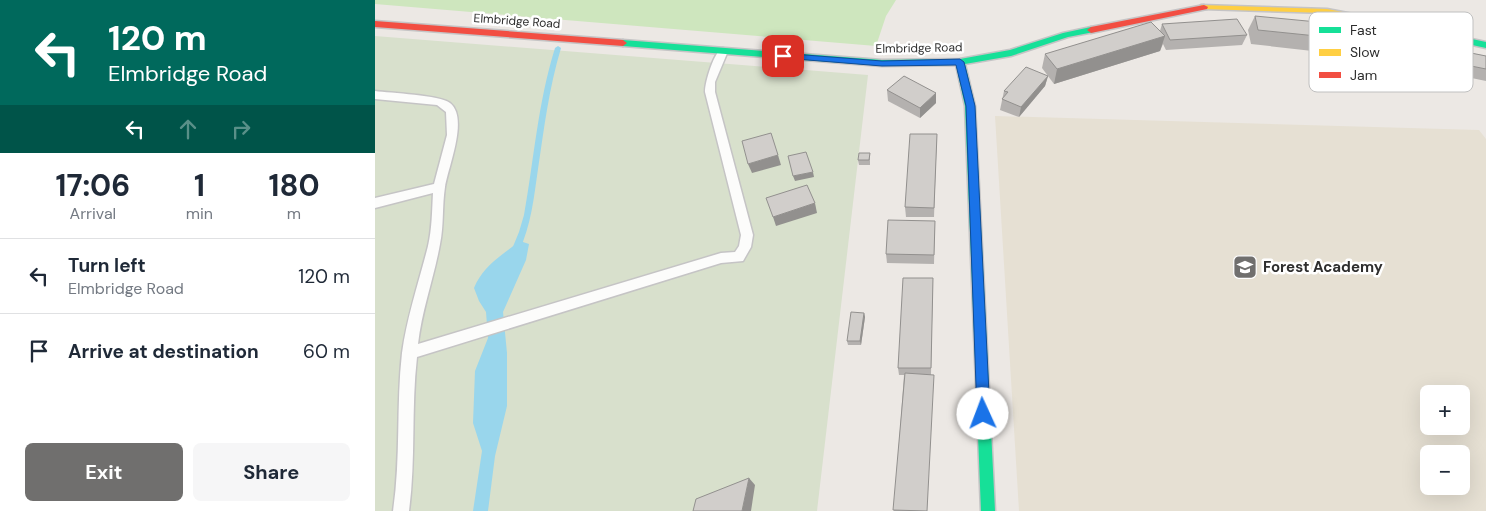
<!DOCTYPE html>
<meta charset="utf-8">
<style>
body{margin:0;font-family:"DM Sans",sans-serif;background:#f6f6f7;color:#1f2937;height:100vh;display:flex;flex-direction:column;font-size:19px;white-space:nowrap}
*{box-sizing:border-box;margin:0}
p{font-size:16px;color:#747a83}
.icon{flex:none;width:28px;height:28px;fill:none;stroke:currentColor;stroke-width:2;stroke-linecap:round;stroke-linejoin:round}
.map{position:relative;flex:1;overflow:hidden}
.sheet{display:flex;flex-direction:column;background:#fff;width:375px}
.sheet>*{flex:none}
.guide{background:#00695c;color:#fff;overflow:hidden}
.fabs{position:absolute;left:1045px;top:385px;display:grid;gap:10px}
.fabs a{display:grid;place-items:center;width:50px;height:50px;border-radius:8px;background:#fff;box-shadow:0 5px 20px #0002;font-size:25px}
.pin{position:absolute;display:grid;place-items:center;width:42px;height:42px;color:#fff;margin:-21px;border-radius:10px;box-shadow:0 2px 8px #0006}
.me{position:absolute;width:55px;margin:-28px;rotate:358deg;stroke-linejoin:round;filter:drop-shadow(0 0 4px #0008)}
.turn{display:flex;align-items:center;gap:18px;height:105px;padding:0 25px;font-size:22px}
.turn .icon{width:65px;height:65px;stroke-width:2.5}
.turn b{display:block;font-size:35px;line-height:42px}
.lanes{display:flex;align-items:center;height:48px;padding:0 25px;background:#0003;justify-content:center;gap:25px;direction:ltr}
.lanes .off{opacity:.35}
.eta{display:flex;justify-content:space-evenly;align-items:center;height:85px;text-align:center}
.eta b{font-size:30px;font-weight:700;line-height:35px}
.action{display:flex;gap:10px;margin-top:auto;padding:10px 25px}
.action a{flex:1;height:58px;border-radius:8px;background:#706f6e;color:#fff;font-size:20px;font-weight:700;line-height:58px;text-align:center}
.action a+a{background:#f6f6f7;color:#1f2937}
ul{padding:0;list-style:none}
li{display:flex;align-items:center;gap:15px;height:75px;padding:0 25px;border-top:1px solid #e0e1e3}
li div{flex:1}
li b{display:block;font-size:19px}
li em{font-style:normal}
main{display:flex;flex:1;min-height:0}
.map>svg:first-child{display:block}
.education{fill:#e6e0d3;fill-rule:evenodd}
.green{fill:#cee6be}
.cemetery{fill:#d8e0cc}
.water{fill:#99d6ec}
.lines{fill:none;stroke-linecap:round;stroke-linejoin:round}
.stream{fill:#99d6ec;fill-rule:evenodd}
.lane-casing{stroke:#c5c4c5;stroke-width:3}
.fast-casing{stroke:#c5c4c5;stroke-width:3}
.slow-casing{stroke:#c5c4c5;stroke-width:3}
.jam-casing{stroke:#c5c4c5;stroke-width:3}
.lane{fill:#fcfcfb;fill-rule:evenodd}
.fast{fill:#16e098;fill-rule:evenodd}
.slow{fill:#ffcf43;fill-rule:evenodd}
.jam{fill:#f24e42;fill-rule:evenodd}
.wall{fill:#b4b1af}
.shaded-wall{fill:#92908e}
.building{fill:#d1cecb;stroke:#92908e}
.route{fill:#1a73e8;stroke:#114b97}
.labels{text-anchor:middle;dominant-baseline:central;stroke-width:5;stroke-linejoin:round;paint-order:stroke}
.far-street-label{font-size:12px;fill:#2e2e2e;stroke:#fff}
.poi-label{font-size:15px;font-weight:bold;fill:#2e2e2e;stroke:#fff;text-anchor:start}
.key{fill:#fff;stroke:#c0c0c0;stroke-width:1}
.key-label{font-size:14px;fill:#2e2e2e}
</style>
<main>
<section class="sheet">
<div class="guide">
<div class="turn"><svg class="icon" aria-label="left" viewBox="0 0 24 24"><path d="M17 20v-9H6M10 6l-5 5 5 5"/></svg><div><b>120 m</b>Elmbridge Road</div></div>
<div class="lanes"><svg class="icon" aria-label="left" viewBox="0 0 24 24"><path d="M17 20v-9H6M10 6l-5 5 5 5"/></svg><svg class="icon off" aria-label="ahead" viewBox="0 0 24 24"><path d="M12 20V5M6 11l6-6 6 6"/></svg><svg class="icon off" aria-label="right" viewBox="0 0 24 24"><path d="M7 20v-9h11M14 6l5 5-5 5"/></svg></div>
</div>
<div class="eta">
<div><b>17:06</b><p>Arrival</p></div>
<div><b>1</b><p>min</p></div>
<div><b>180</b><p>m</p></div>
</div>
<ul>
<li><svg class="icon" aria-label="left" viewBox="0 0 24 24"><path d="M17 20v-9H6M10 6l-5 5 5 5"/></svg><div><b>Turn left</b><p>Elmbridge Road</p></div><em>120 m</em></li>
<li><svg class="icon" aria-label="arrive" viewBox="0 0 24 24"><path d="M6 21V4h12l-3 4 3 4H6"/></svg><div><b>Arrive at destination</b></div><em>60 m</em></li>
</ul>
<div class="action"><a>Exit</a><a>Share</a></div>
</section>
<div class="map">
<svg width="1111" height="511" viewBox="0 0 1111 511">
<rect width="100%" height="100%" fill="#ece8e4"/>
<path class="education" d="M620,116l484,14 7,9v372h-467zM1054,394h32v32h-32zM1054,454h32v32h-32z"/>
<polygon class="green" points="0,0 521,0 511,16 501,46 0,4"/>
<polygon class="cemetery" points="0,36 493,75 442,511 0,511"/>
<path class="water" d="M145,241l9,3 -3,16 -23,52 4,41v53l-12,50 -7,55h-15l9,-60 -9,-28 2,-52 13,-33 -2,-26 -7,-11 -5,-13c9,-22 28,-33 46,-47z"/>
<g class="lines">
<path class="stream" d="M183,46l3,2c-12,40 -17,80 -23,121 -4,28 -7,57 -19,82h-6l-1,-2 7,-17 5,-17c10,-56 14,-113 31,-167z"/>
<g class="lane-casing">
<path id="lane" d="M348,48l5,3 -13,31v10l38,143 -2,12 -8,14 -22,2 -304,94c-6,52 -1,102 -8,154h-16c8,-53 3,-106 9,-158 5,-37 17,-71 26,-107 4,-17 4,-35 5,-53l-58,15v-10l59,-14 13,-49 -1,-23 -9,-7 -62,-6v-8c15,2 65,4 75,12 19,15 -2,64 -5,84 -3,19 -1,38 -5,57 -6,34 -18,65 -22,100l303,-91 14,-1 4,-6 2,-11 -36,-143c0,-10 9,-41 18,-44z"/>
</g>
<g class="fast-casing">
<g id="fast">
<polygon points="999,18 1111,42 1111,48 996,23 996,19"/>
<polygon points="716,27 720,30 719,32 693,37 636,56 590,64 600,106 620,511 606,511 590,106 581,65 507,66 248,46 244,43 248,40 507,60 585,59 635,50 688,33"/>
</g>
</g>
<g class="slow-casing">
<polygon id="slow" points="826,5 952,9 999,18 1003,21 999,24 952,13 829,9 825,7"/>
</g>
<g class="jam-casing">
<g id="jam">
<polygon points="829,5 833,7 832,9 716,33 712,30 716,27"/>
<polygon points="0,21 248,40 252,43 248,46 0,27"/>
</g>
</g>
<use href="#lane" class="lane"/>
<use href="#fast" class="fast"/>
<use href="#slow" class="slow"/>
<use href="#jam" class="jam"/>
</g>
<g class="wall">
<polygon points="880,16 1010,43 1000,58 876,44 873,30"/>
<polygon points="787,24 872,35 867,45 791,50 788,44 785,51 679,84 667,68 670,54 785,31"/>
<polygon points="1016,37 1111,56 1111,81 1009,60 1009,47"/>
<polygon points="673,76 670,86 644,117 625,110 629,91"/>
<polygon points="512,90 561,103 545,118 513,101"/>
<polygon points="562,134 559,217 531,217 530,207"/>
<polygon points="495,153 495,165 484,165 483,160"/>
<polygon points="560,221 559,264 512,263 511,254"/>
<polygon points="558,278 556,374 552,511 519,511 529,375 524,375 523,368"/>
<polygon points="489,313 490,317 486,345 473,345 472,341"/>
</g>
<g class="shaded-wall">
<polygon points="790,36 785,51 679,84 682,69"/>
<polygon points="673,76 670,86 644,117 646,107"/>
<polygon points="561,93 561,103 545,118 545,108"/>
<polygon points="403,155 406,165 377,173 373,164"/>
<polygon points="438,172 439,177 420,181 418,176"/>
<polygon points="440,203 442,213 401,226 398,217"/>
<polygon points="489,313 490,317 486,345 485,341"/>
<polygon points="374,478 380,485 376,511 367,511"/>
</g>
<g class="building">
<polygon points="880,16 1005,28 1010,43 883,30"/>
<polygon points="862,19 872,35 795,40 787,24"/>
<polygon points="776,22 790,36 682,69 670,54"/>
<polygon points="1016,37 1111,56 1111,69 1017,50"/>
<polygon points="651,67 673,76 646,107 627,99 633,92 629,91"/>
<polygon points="529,76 561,93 545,108 512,90"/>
<polygon points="396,133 403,155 373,164 367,141"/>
<polygon points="535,134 562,134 559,208 530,207"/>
<polygon points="431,152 438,172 418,176 413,156"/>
<polygon points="484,153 495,153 494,160 483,160"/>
<polygon points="432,185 440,203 398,217 391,198"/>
<polygon points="513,220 560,221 559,255 511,254"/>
<polygon points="528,278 558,278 556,368 523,368"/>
<polygon points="476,312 489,313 485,341 472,341"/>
<polygon points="530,373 559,375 552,511 518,510"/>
<polygon points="374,478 367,511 318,511 321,499"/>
</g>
<polygon class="route" points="405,53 507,61 585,59 589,62 600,106 615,414 613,419 608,421 604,419 602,414 591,106 581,65 507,66 408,58 405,58"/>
<defs>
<g id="school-square" transform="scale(1.25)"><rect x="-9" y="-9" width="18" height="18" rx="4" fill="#706f6e" stroke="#fff"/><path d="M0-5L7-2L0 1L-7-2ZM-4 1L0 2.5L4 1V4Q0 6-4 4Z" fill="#fff"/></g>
</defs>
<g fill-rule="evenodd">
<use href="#school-square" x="870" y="267"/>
</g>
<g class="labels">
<g class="far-street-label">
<text transform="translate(142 21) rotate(4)">Elmbridge Road</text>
<text transform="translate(544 48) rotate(-1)">Elmbridge Road</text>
</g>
<g class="poi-label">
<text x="888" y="267">Forest Academy</text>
</g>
</g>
<rect x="934" y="12" width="164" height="80" rx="8" class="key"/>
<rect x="944" y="27" width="22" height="6" fill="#16e098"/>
<rect x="944" y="49" width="22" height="7" fill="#ffcf43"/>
<rect x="944" y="72" width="22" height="6" fill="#f24e42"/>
<g class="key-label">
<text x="975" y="35">Fast</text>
<text x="975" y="57">Slow</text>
<text x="975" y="80">Jam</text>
</g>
</svg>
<div class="fabs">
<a>+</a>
<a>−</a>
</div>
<div class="pin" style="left:408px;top:56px;background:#d93025"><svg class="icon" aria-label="arrive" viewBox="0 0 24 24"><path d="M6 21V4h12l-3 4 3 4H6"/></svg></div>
<svg class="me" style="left:608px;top:414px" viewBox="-20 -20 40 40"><circle r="19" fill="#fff"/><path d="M0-13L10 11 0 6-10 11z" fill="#1a73e8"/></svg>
</div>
</main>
